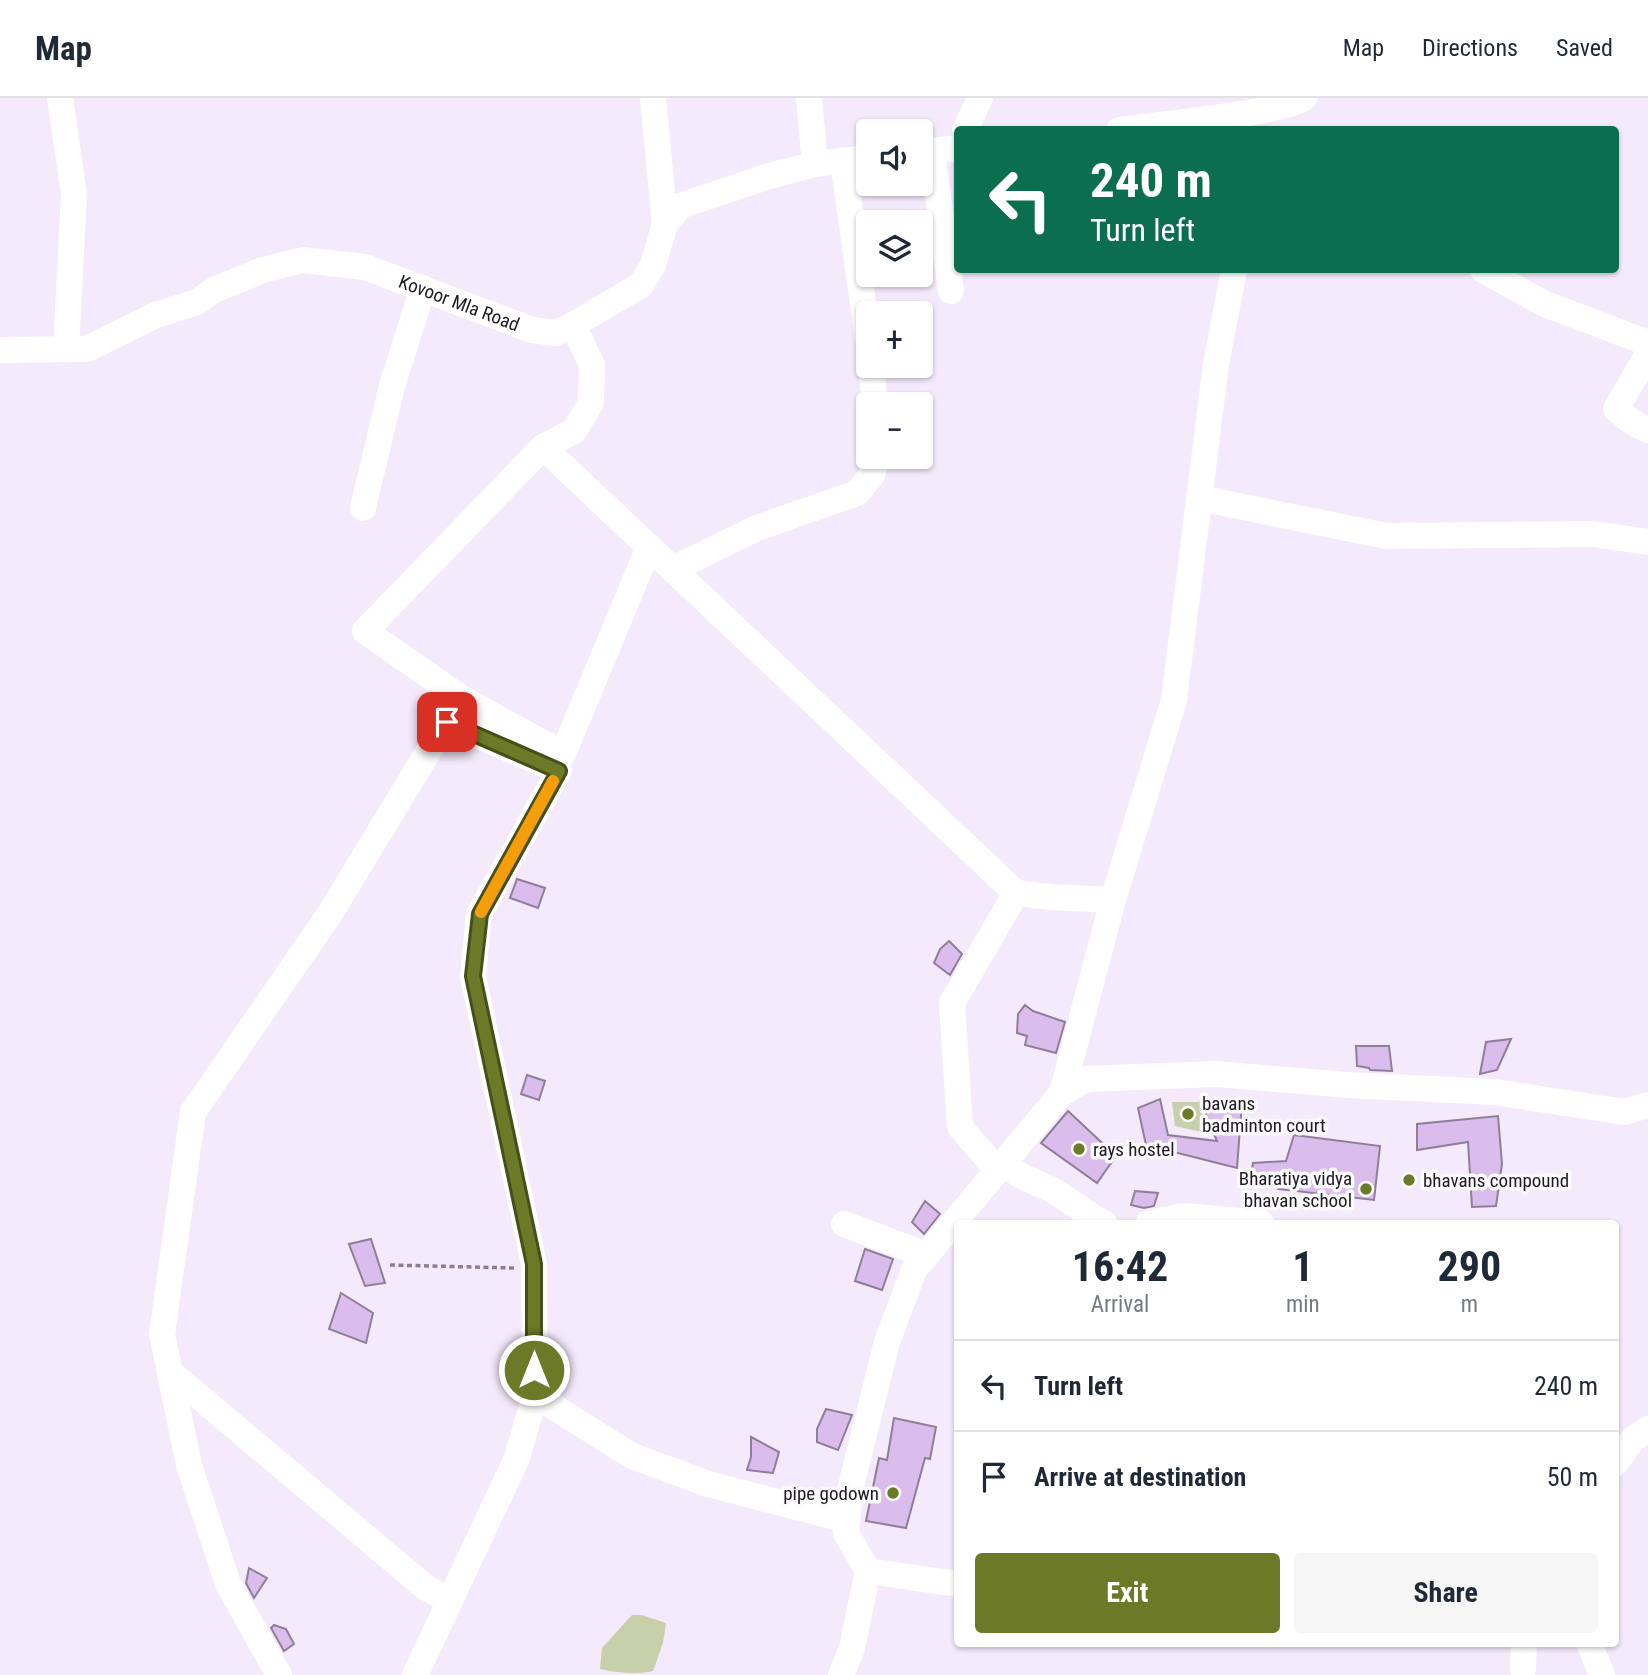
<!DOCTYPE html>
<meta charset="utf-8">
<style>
body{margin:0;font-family:"Roboto Condensed",sans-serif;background:#f6f6f7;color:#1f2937;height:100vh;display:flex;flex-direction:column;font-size:26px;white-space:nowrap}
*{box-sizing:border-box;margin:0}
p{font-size:23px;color:#747a83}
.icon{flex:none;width:38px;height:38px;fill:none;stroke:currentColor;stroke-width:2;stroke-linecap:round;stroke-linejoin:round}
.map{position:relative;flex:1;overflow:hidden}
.drawer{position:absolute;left:954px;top:1122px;width:665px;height:427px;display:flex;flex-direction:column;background:#fff;border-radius:7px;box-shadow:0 2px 5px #0004}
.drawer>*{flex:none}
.hud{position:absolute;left:954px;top:28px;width:665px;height:147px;border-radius:7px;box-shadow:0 2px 5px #0004;background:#0b6e4f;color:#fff;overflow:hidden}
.buttons{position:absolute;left:856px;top:21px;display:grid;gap:14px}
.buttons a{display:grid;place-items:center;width:77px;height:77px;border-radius:7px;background:#fff;box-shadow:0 2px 5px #0004;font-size:35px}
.pin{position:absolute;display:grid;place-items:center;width:60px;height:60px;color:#fff;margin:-30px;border-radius:14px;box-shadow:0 4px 10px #0006}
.me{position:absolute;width:77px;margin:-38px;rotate:0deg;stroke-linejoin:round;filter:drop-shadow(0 0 5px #0008)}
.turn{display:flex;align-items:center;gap:24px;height:147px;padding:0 21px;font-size:32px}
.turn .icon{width:91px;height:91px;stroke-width:2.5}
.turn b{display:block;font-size:49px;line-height:60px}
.eta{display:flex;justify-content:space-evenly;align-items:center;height:119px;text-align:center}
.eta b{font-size:42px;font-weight:700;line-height:49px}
.action{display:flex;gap:14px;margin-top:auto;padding:14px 21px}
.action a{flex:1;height:80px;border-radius:7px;background:#6c7a27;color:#fff;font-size:28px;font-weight:700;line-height:80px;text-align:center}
.action a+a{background:#f6f6f7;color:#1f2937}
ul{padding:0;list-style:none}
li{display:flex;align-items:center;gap:21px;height:91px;padding:0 21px;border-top:2px solid #e0e1e3}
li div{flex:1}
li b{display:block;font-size:26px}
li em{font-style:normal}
header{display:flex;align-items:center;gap:42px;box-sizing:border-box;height:98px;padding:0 35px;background:#fff;border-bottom:2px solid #e0e1e3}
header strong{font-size:33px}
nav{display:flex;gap:38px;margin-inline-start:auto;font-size:24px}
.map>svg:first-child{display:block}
.green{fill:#c7d0aa}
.building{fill:#dbbded;stroke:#8f7e9a;stroke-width:2}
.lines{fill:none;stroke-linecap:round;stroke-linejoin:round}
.path{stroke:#89808f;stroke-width:3.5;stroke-dasharray:5 3.5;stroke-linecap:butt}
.minor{stroke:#fff;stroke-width:26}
.route-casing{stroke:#464f19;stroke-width:18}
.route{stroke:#6c7a27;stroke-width:12}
.slow{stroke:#f59e0b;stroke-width:12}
.poi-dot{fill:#6c7a27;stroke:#fbfbfb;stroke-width:2.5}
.labels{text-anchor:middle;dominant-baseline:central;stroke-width:7;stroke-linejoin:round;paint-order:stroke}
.street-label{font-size:19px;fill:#201924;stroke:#fbfbfb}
.poi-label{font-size:19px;fill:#201924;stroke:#fbfbfb;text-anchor:start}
</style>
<header>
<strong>Map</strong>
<nav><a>Map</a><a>Directions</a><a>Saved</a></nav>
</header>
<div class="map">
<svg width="1648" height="1577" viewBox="0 0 1648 1577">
<rect width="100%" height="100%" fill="#f5e9fc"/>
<g class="green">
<polygon points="1172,1004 1201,1004 1206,1035 1175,1028"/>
<path d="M632,1517h10l24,8 -3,20 -10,28c-17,4 -35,2 -53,-2l2,-21z"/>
</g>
<g class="building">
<polygon points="517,781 545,790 538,810 510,800"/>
<polygon points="949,843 962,856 950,877 934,865 940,851"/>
<polygon points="1025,907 1033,913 1065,924 1056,955 1025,947 1027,938 1017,935 1018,916"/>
<polygon points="1511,941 1497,972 1480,976 1486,944"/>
<polygon points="1356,948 1389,948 1392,973 1370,972 1369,970 1357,968"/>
<polygon points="527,977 545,983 539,1002 521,996"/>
<polygon points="1160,1001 1168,1037 1217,1043 1201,1004 1242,1004 1237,1070 1146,1047 1138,1010"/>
<polygon points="1068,1013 1116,1058 1097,1085 1041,1045"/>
<polygon points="1498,1018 1502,1066 1496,1108 1472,1109 1468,1044 1417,1052 1417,1026"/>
<polygon points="1294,1037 1380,1048 1374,1102 1278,1091 1280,1087 1249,1088 1253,1065 1286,1063"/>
<polygon points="1135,1093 1158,1095 1154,1108 1144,1110 1131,1107"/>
<polygon points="925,1103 940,1116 924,1136 912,1124"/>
<polygon points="371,1141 385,1185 365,1188 349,1146"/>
<polygon points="865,1151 893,1161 882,1192 855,1183"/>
<polygon points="341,1195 373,1215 366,1245 329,1231"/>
<polygon points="826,1311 852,1317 838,1352 817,1344 817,1331"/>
<polygon points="894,1320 936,1329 930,1361 925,1360 906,1430 866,1423 879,1360 887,1362"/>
<polygon points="751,1339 779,1354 773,1375 747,1372 751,1359"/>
<polygon points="249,1470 267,1480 254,1500 246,1485"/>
<polygon points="274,1527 286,1531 294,1546 284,1553 271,1530"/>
</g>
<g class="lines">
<polyline class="path" points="390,1167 514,1170"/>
<g class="minor">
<polyline points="60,0 74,96 66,251"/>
<polyline points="653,0 665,126"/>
<polyline points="809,0 815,66"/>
<polyline points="965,32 980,0"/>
<path d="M1119,32c33,-5 166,-17 185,-32"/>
<polyline points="932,54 951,193"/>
<polyline points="920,55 957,50"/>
<polyline points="843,63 868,241"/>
<polyline points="1483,172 1545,206 1648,245"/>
<path id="s1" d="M0,252l87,-1 69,-34 41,-13 17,-12 49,-20 40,-10 62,7 167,63 24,3 17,-8 68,-40 12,-20 12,-41 15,-18 89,-30 46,-12 53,-6"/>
<polyline points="1648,256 1616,311 1632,324 1648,332"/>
<polyline points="871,268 875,306"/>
<polyline points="543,349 574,333 591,305 592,267 573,227"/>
<polyline points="1199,400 1386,438 1594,436 1648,444"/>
<polyline points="363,410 392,288 423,190"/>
<polyline points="673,471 757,430 857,395 872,377 877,359"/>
<polyline points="461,600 563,656 649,449"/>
<polyline points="1016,795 1050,799 1113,802 1174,602 1216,266 1234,172"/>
<polyline points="1062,995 1113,802"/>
<path d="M1005,1064c12,16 31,19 47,28 19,10 32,24 52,33"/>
<polyline points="1149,1125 1184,1118 1261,1125"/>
<polyline points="844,1126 926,1157"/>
<polyline points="170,1274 425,1489 450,1503"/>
<polyline points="535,1297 632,1358 708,1386 847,1422"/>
<polyline points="1615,1366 1633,1341 1648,1331"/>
<polyline points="868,1473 957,1486"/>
<polyline points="1589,1545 1602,1577"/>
<polyline points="1523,1571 1524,1545"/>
<polyline points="279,1577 228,1486 189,1367 162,1236 193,1014 329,817 461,600 365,533 543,349 1016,795 952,905 960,1029 998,1073"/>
<polyline points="415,1577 517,1360 535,1297 534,1166 473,878 479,816 559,673 447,624"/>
<polyline points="841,1577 852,1550 868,1473 846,1435 850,1392 887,1244 914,1172 1062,995 1086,981 1216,976 1347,987 1495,994 1624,1014 1648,1007"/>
</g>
</g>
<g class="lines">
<g class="route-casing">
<polyline id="route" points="447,624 559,673 480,816 473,878 534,1166 534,1272"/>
</g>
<use href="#route" class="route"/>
<polyline class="slow" points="481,814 553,683"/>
</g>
<g class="poi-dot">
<circle cx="1188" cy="1016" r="7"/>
<circle cx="1079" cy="1051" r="7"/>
<circle cx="1409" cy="1082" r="7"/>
<circle cx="1366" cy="1091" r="7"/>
<circle cx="893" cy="1395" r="7"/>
</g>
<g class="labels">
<g class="street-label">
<text stroke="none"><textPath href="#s1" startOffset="485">Kovoor Mla Road</textPath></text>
</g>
<g class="poi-label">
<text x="1202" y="1005">bavans<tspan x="1202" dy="22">badminton court</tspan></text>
<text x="1093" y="1051">rays hostel</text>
<text x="1352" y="1080" text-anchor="end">Bharatiya vidya<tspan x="1352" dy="22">bhavan school</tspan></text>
<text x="1423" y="1082">bhavans compound</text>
<text x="879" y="1395" text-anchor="end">pipe godown</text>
</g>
</g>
</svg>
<div class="buttons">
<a><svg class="icon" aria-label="sound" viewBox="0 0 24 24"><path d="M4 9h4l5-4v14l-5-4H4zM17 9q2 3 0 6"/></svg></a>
<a><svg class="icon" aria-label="layers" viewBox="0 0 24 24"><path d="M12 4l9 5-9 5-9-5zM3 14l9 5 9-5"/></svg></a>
<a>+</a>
<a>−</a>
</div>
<div class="pin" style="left:447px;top:624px;background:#d93025"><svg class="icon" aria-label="arrive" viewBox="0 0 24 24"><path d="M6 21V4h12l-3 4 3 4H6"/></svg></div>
<svg class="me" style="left:534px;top:1272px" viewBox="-20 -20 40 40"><circle r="17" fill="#6c7a27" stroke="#fff" stroke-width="3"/><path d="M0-11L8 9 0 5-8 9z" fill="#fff"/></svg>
<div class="hud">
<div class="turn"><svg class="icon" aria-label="left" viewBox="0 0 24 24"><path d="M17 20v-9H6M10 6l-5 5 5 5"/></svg><div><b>240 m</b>Turn left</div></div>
</div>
<section class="drawer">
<div class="eta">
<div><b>16:42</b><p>Arrival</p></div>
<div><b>1</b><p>min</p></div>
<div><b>290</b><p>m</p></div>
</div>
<ul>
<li><svg class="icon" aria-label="left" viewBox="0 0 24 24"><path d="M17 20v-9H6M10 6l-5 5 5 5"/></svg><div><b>Turn left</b></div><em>240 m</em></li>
<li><svg class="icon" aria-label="arrive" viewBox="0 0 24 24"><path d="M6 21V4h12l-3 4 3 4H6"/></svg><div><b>Arrive at destination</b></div><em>50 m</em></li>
</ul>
<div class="action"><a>Exit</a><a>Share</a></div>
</section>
</div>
